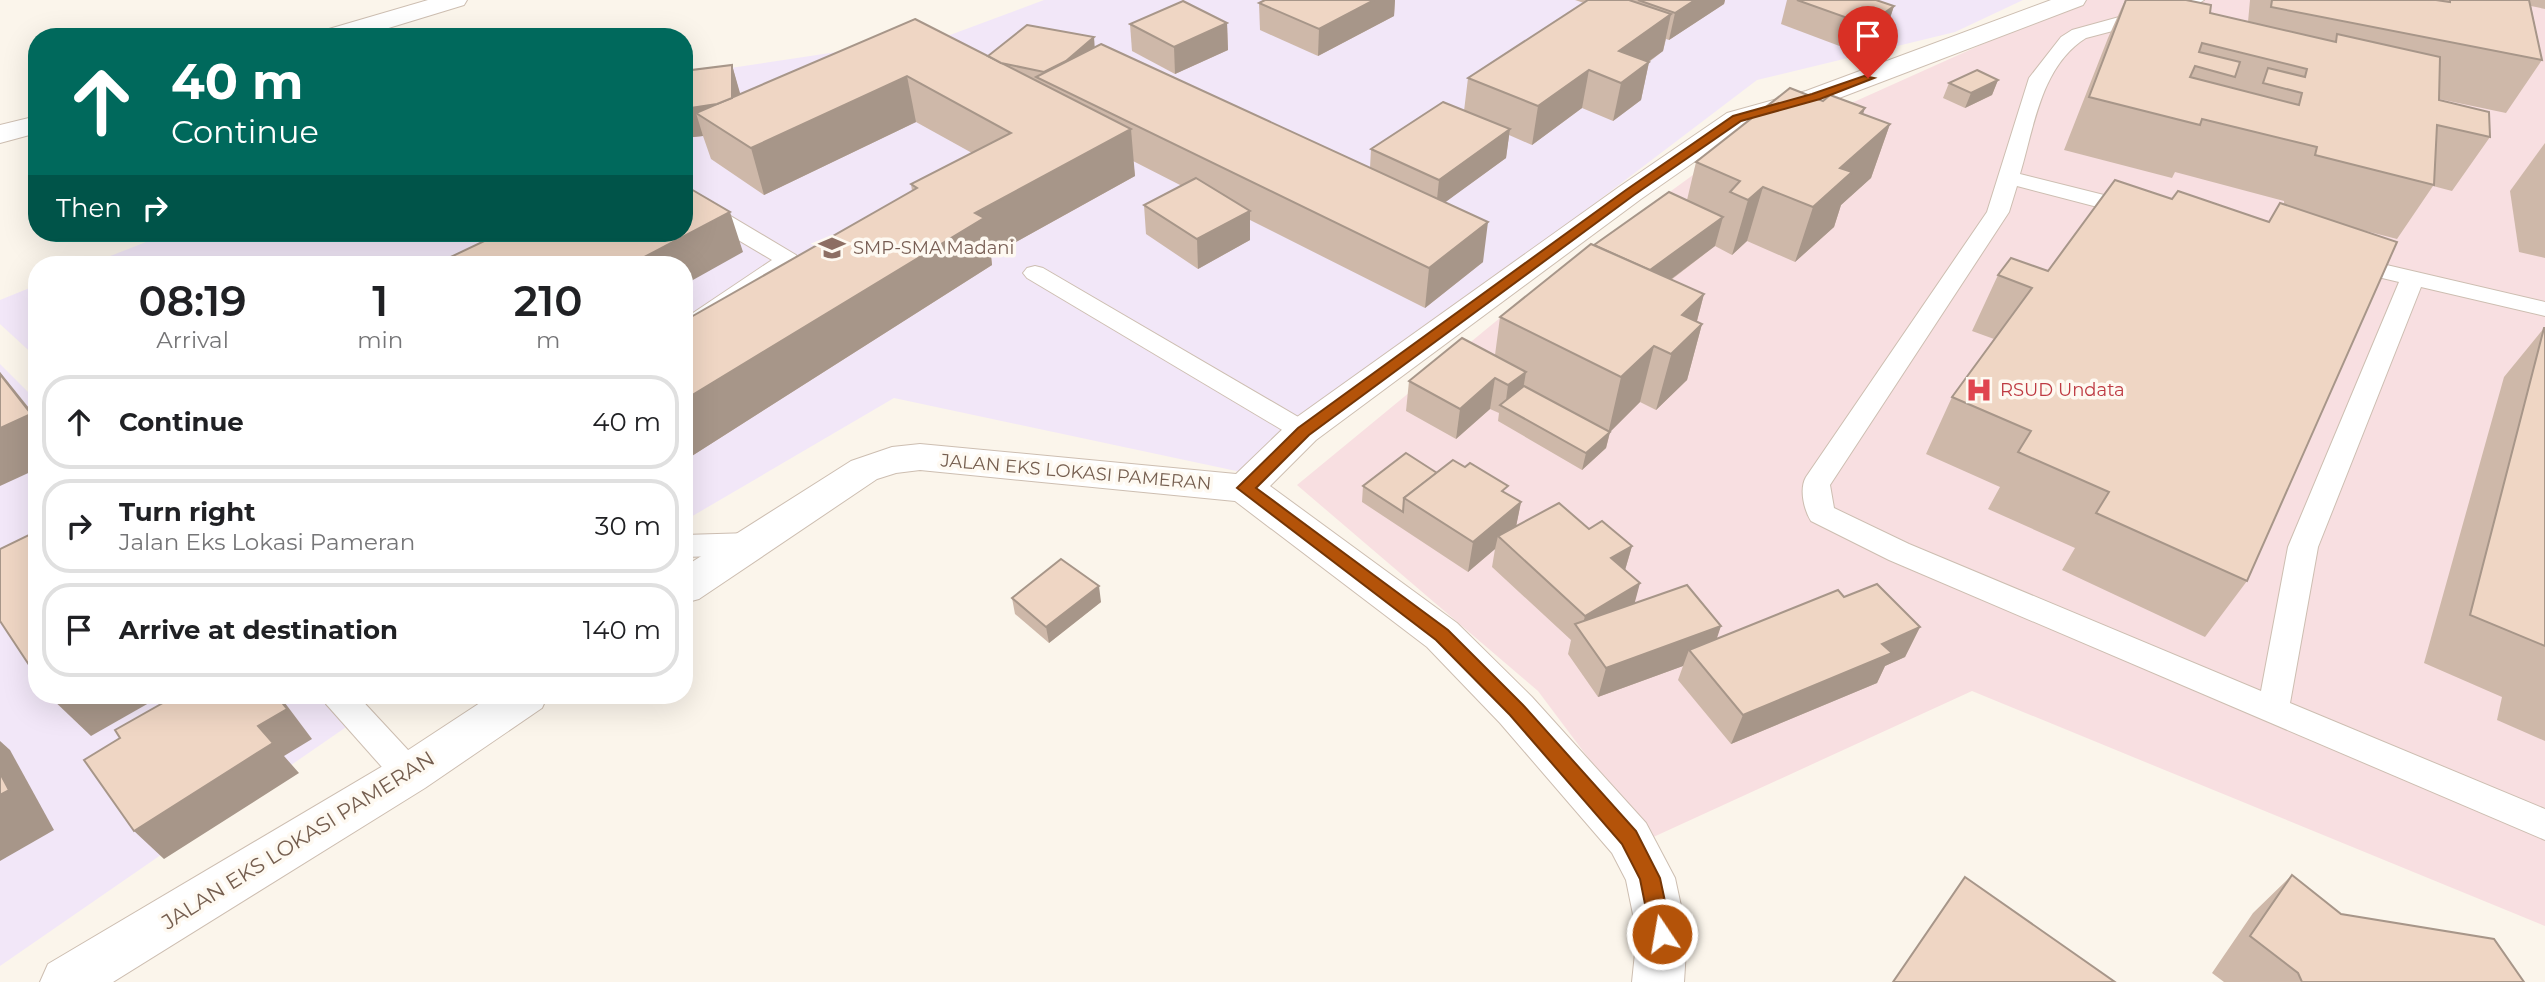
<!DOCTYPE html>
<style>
body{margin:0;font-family:Montserrat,sans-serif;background:#f6f6f6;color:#202124;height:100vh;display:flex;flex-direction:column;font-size:26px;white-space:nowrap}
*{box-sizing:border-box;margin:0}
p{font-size:23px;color:#757577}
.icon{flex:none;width:38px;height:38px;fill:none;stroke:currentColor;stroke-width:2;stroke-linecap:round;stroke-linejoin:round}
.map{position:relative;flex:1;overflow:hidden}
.side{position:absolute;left:28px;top:256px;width:665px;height:448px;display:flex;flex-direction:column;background:#fff;border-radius:28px;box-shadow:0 7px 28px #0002}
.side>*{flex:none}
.guide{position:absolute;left:28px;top:28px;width:665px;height:214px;border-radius:28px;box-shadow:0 7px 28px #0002;background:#00695c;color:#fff;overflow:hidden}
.pin{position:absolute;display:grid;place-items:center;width:60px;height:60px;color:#fff;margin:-72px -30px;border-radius:50% 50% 50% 0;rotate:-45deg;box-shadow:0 0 7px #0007}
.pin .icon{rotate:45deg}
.me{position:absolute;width:77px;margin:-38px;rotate:348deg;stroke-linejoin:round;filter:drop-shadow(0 0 5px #0008)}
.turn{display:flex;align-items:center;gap:24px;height:147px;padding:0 28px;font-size:32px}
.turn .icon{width:91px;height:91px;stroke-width:2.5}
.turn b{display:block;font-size:49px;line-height:60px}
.then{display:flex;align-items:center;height:66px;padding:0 28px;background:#0003;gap:14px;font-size:26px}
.eta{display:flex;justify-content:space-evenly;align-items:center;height:119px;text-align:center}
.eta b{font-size:42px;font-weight:600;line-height:49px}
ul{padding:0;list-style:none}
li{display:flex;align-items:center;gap:21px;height:94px;margin:0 14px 10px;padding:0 14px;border:4px solid #e0e0e0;border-radius:28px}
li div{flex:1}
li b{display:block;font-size:26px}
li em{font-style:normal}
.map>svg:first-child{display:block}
.education{fill:#f2e7f8}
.medical{fill:#f8dfe1}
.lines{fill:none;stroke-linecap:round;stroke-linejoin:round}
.service-casing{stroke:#cdbeb1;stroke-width:2}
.minor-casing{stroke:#cdbeb1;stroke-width:2}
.service{fill:#fff;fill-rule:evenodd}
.minor{fill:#fff;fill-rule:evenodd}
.wall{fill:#ceb8a9}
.shaded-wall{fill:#a79689}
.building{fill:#efd6c4;stroke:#a79689;stroke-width:2;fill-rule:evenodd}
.route{fill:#b45309;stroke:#753606;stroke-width:2}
.labels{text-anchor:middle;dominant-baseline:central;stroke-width:7;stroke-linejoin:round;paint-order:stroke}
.education-label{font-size:18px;fill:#785e54;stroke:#fef9f1;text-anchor:start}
.health-label{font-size:18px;fill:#be3a42;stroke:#fef9f1;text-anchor:start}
.street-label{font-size:18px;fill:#755e4f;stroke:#fef9f1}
.near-street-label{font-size:21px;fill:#755e4f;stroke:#fef9f1}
</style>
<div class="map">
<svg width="2545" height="982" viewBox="0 0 2545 982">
<rect width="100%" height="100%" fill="#fbf5eb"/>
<g class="education">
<polygon points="1044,0 2023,0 1955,32 1757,80 1241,472 894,398 684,521 684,264 90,264 169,233 684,233 684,75 950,35"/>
<polygon points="37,285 37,358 0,324 0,300"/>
<polygon points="0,364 37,401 37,695 325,695 352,723 0,966"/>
</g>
<polygon class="medical" points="2081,0 2545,0 2545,926 1972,691 1649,839 1538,691 1297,485 1529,294 1744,138 1856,101"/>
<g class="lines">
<g class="service-casing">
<g id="service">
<path d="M2181,0h23l-19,12 -99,26c-45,28 -52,89 -66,136l124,31 3,5 -3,5 -8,2 -119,-31 -8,26 -179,273 4,23 75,36 352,147 27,-144 111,-265 -59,-14 -4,-5 4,-5 8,-2 197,46v14l-124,-29 -103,260 -28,156 255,106v31l-656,-280 -78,-39c-7,-11 -12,-32 -5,-44l181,-265 42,-134 32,-41 11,-7z"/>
<polygon points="684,191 692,193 796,255 800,260 693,335 684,338 684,319 772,260 684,208"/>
<polygon points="1035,266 1043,268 1312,425 1316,431 1312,437 1303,440 1294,437 1027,278 1023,273 1027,268"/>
<polygon points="750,533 760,536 765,544 760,552 750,555 684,557 684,535"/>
<polygon points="321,695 357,695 421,764 426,774 421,784 409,788 397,784 326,704"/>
</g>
</g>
<g class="minor-casing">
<g id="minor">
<polygon points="428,0 467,0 464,5 359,37 318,37 322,31"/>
<polygon points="2051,0 2086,0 2083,5 1826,103 1747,125 1641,199 1316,440 1270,486 1457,623 1532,697 1646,823 1675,878 1687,934 1684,982 1632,982 1637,934 1626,880 1612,853 1500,723 1427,647 1235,501 920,470 896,473 877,479 699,599 684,603 684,567 851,461 892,447 920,444 1236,474 1290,422 1619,187 1727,113 1806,91"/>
<polygon points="37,116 37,133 0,143 0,125"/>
<polygon points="492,695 548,695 542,708 425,788 113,982 40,982 48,964 393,760"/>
</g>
</g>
<use href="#service" class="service"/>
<use href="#minor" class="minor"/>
</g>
<g class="wall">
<polygon points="1265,0 1395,0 1394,16 1318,56 1260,30 1259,3"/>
<polygon points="1575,0 1725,0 1724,4 1669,40 1666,39 1663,51 1649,62 1641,100 1613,121 1582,108 1532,145 1509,135 1506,158 1445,202 1483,262 1425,308 1250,220 1250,240 1198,269 1146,234 1144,205 1182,186 1133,161 1135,176 991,256 992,265 684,461 684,321 912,191 911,184 972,153 916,122 764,195 711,159 703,136 684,138 684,71 732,65 740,95 988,56 1094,37 1094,47 1370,168 1371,149 1464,111 1468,78 1584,3"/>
<polygon points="1787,0 1876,0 1894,6 1885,33 1858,53 1781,24"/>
<polygon points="2125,0 2186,0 2210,13 2248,22 2250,0 2545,0 2545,9 2531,6 2542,60 2506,113 2439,99 2439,100 2490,137 2452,191 2433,186 2397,239 2362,230 2247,581 2205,637 2062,570 2075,548 1988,509 2000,487 1926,454 1952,397 1994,339 1972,331 1998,275 2048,271 2172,199 2269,221 2280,203 2284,204 2284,201 2175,172 2172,178 2064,150 2108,38"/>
<polygon points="1227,23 1228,50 1175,74 1132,51 1130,24"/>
<polygon points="1998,80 1992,95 1965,108 1943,98 1949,83"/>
<polygon points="1823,101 1890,124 1871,178 1841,205 1834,227 1795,262 1747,241 1732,255 1715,246 1671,280 1704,294 1697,321 1702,324 1687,380 1656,410 1640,402 1610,432 1606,448 1582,470 1498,421 1499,413 1490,409 1456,439 1406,411 1409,381 1495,355 1500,317 1594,245 1687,200 1696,162"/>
<polygon points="2545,143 2545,258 2519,252 2510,191"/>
<polygon points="2544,328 2545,328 2545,741 2497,720 2502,697 2424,663 2504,377"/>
<polygon points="1437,473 1507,494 1521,502 1516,526 1589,529 1632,546 1625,570 1634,603 1717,638 1844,597 1920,627 1905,657 1885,666 1877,683 1731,744 1678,680 1683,666 1598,697 1568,654 1571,640 1492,567 1495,549 1468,572 1362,502 1363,486"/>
<polygon points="1012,598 1101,602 1049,643 1015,614"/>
<polygon points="2292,875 2341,914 2524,982 2224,982 2212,973 2253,913"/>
</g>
<g class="shaded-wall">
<polygon points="1374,0 1395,0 1394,16 1318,56 1319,29"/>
<polygon points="1695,0 1725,0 1724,4 1669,40 1675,13"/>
<polygon points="1894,6 1885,33 1858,53 1867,25"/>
<polygon points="1671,14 1663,51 1620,82 1619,51"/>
<polygon points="1227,23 1228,50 1175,74 1174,47"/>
<polygon points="1094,37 1096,65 1052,74"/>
<polygon points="1649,62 1641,100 1613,121 1621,83"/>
<polygon points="732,65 740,93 741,131 696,113 703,136 684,138 684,109"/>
<polygon points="1589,70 1582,108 1532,145 1538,106"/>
<polygon points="907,76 916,122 764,195 751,148"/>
<polygon points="1998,80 1992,95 1965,108 1971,93"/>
<polygon points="1865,108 1848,161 1890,124 1871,178 1841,205 1834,227 1795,262 1813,207 1860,113"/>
<polygon points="1131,129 1135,176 991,256 992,265 684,461 684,400 975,213"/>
<polygon points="1510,129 1506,158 1436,209 1439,180"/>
<polygon points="1763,187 1747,241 1732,255 1748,200"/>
<polygon points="1250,211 1250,240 1198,269 1197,239"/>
<polygon points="730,212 743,252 684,285 684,264 631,264"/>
<polygon points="1723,217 1715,246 1630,310 1637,280"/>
<polygon points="1488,222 1483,262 1425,308 1429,268"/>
<polygon points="1704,294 1694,332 1702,324 1687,380 1656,410 1682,315"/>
<polygon points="1654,346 1640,402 1610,432 1606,448 1582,470 1586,453 1608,434 1621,377"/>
<polygon points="0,372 37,418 37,469 0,486"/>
<polygon points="1526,372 1521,402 1505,408 1508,385"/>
<polygon points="1495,378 1490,409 1456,439 1460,409"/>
<polygon points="1521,502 1515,532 1498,536 1495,549 1468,572 1473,542"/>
<polygon points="1632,546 1623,577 1611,558"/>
<polygon points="1640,583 1632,613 1581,632 1585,616"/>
<polygon points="1099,586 1101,602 1049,643 1046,627"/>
<polygon points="1721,626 1711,656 1689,650 1683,666 1598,697 1606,668"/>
<polygon points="1920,627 1905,657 1885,666 1877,683 1731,744 1743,715 1882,644"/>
<polygon points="51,695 163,695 91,736 49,696"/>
<polygon points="276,695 279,695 312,739 284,756 299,773 164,859 134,831 258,726"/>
<polygon points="0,741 10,750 54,830 0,861"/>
</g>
<g class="building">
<polygon points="1265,0 1374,0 1319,29 1259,3"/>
<polygon points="1588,0 1629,0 1671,14 1619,51 1649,62 1621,83 1589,70 1538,106 1468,78"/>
<polygon points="1638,0 1695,0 1675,13"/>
<polygon points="1797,0 1876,0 1894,6 1867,25"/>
<path d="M2126,0h60l25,5 -1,8 126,29 1,-8 103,23 -1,43 50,12 1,25 -53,-12 -3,60 -119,-30 2,-8 -115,-28 -2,6 -111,-28zM2202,43l105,26 -2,8 -37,-9 -5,15 39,10 -3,12 -109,-28 5,-11 40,11 5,-15 -41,-10z"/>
<polygon points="2272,0 2436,0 2450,2 2450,0 2529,0 2542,60 2271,7"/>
<polygon points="1183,1 1227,23 1174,47 1130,24"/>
<polygon points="915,19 1131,129 975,213 984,218 684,400 684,321 917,188 911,184 1011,133 907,76 751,148 696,113"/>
<polygon points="1027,25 1094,37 1066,61 1044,72 1001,63 988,56"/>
<polygon points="1101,44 1488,222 1429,268 1036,77"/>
<polygon points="732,65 732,98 717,104 684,109 684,71"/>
<polygon points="1977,70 1998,80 1971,93 1949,83"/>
<polygon points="1790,88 1823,101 1830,95 1865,108 1860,113 1890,124 1840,168 1852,172 1813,207 1763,187 1748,200 1730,192 1740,181 1696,162"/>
<polygon points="1443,102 1510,129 1439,180 1371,149"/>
<polygon points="1196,178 1250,211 1197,239 1144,205"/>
<polygon points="2115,180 2172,199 2178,191 2269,222 2280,203 2397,242 2247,581 2096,513 2109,492 2018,452 2031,431 1952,397 2032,288 1998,275 2011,258 2048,271"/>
<polygon points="684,185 730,212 631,264 436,264 501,233 684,233"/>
<polygon points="1669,192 1723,217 1650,270 1594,245"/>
<polygon points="1591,244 1704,294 1682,315 1702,324 1671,354 1654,346 1621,377 1500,317"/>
<polygon points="2544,328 2545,328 2545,646 2470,615"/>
<polygon points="1462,338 1526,372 1508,385 1495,378 1460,409 1409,381"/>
<polygon points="0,374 31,414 0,428"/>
<polygon points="1524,386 1610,432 1586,453 1500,405"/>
<polygon points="1406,453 1437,473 1404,498 1403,512 1363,486"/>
<polygon points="1453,460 1465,467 1470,463 1508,486 1502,491 1521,502 1473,542 1404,498"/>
<polygon points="1559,503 1589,529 1602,521 1632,546 1611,558 1640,583 1585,616 1498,536"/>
<polygon points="37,531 37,677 0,621 0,549"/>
<polygon points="1061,559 1099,586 1046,627 1012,598"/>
<polygon points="1877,584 1920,627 1882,644 1892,653 1743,715 1689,650 1838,590 1844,597"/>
<polygon points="1687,585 1721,626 1606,668 1575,624"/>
<polygon points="177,695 276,695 287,709 258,726 273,743 134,831 84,760 120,738 115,730"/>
<polygon points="0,773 9,790 0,795"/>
<polygon points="2292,875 2341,914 2494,939 2524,982 2302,982 2298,973 2250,936"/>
<polygon points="1965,877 2115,982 1893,982"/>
</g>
<polygon class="route" points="1864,76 1874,78 1820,99 1741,121 1634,195 1309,435 1256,488 1448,630 1523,705 1636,831 1660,878 1672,934 1669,941 1662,944 1655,941 1651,934 1640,879 1622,844 1510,715 1436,640 1237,488 1298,428 1626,190 1733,116 1812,94"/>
<defs>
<g id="school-bare" transform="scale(2.1)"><path d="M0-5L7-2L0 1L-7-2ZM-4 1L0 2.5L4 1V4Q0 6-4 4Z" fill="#8d6e63" stroke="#fef9f1" stroke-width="2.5" paint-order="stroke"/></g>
<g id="hospital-bare" transform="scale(2.1)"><path d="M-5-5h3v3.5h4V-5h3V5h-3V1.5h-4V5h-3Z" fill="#e0444e" stroke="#fef9f1" stroke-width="2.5" paint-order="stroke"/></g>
</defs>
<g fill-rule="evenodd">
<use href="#school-bare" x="832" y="248"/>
<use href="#hospital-bare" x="1979" y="390"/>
</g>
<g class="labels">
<g class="education-label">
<text x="853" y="248">SMP-SMA Madani</text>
</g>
<g class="health-label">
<text x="2000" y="390">RSUD Undata</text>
</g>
<g class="street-label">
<text transform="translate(1076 472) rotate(5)">JALAN EKS LOKASI PAMERAN</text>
</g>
<g class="near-street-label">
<text transform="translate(298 840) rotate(-32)">JALAN EKS LOKASI PAMERAN</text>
</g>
</g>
</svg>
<div class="pin" style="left:1868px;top:78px;background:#d93025"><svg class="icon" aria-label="arrive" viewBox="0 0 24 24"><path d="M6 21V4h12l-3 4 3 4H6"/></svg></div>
<svg class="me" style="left:1662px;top:934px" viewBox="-20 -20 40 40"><circle r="17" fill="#b45309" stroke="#fff" stroke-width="3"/><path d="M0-11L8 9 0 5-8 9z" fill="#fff"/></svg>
<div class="guide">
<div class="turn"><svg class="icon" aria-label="ahead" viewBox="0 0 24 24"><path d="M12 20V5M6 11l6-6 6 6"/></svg><div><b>40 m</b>Continue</div></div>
<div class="then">Then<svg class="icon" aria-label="right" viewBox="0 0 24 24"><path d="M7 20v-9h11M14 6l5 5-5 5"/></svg></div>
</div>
<section class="side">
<div class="eta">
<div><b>08:19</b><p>Arrival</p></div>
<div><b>1</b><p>min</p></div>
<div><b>210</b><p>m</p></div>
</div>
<ul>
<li><svg class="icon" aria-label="ahead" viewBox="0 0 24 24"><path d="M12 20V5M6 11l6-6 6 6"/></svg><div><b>Continue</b></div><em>40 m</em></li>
<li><svg class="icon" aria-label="right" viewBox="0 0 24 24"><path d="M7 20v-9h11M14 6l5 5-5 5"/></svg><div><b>Turn right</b><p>Jalan Eks Lokasi Pameran</p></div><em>30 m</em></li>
<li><svg class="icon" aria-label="arrive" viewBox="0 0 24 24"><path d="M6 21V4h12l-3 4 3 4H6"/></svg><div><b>Arrive at destination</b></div><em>140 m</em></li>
</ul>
</section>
</div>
